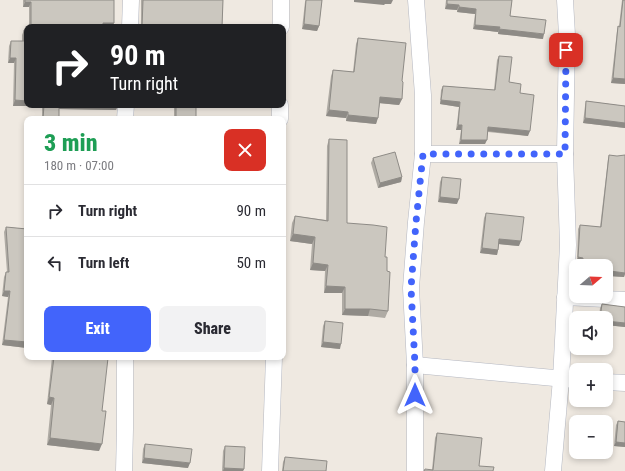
<!DOCTYPE html>
<meta charset="utf-8">
<style>
body{margin:0;font-family:"Roboto Condensed",sans-serif;background:#f2f2f3;color:#2b2b33;height:100vh;display:flex;flex-direction:column;font-size:15px;white-space:nowrap}
*{box-sizing:border-box;margin:0}
p{font-size:13px;color:#7c7c81}
.icon{flex:none;width:22px;height:22px;fill:none;stroke:currentColor;stroke-width:2;stroke-linecap:round;stroke-linejoin:round}
.map{position:relative;flex:1;overflow:hidden}
.panel{position:absolute;left:24px;top:116px;width:262px;height:244px;display:flex;flex-direction:column;background:#fff;border-radius:8px;box-shadow:0 2px 6px #0003}
.panel>*{flex:none}
.top-card{position:absolute;left:24px;top:24px;width:262px;height:84px;border-radius:8px;box-shadow:0 2px 6px #0003;background:#202124;color:#fff;overflow:hidden}
.needle{width:26px;rotate:71deg}
.tools{position:absolute;left:569px;top:259px;display:grid;gap:8px}
.tools a{display:grid;place-items:center;width:44px;height:44px;border-radius:8px;background:#fff;box-shadow:0 2px 6px #0003;font-size:20px}
.pin{position:absolute;display:grid;place-items:center;width:34px;height:34px;color:#fff;margin:-17px;border-radius:8px;box-shadow:0 2px 6px #0006}
.me{position:absolute;width:44px;margin:-22px;rotate:0deg;stroke-linejoin:round;filter:drop-shadow(0 0 3px #0008)}
.turn{display:flex;align-items:center;gap:14px;height:84px;padding:0 20px;font-size:18px}
.turn .icon{width:52px;height:52px;stroke-width:2.5}
.turn b{display:block;font-size:28px;line-height:34px}
.round{display:grid;place-items:center;flex:none;width:42px;height:42px;border-radius:8px;background:#f2f2f3}
.headline{display:flex;align-items:center;justify-content:space-between;height:68px;padding:0 20px}
h1{font-size:24px;font-weight:800;line-height:30px;color:#1e9e55}
.cta{display:flex;gap:8px;margin-top:auto;padding:8px 20px}
.cta a{flex:1;height:46px;border-radius:8px;background:#4264fb;color:#fff;font-size:16px;font-weight:800;line-height:46px;text-align:center}
.cta a+a{background:#f2f2f3;color:#2b2b33}
ul{padding:0;list-style:none}
li{display:flex;align-items:center;gap:12px;height:52px;padding:0 20px;border-top:1px solid #e1e1e2}
li div{flex:1}
li b{display:block;font-size:15px}
li em{font-style:normal}
.map>svg:first-child{display:block}
.lines{fill:none;stroke-linecap:round;stroke-linejoin:round}
.street-casing{stroke:#b4b7c1;stroke-width:17}
.street{stroke:#fff;stroke-width:16}
.wall{fill:#afaba4}
.shaded-wall{fill:#8e8b86}
.building{fill:#cbc7bf;stroke:#8e8b86}
.route{stroke:#4264fb;stroke-width:7;stroke-dasharray:0 12.6}
</style>
<div class="map">
<svg width="625" height="471" viewBox="0 0 625 471">
<rect width="100%" height="100%" fill="#efe9e1"/>
<g class="lines">
<g class="street-casing">
<g id="street">
<polyline points="130,27 131,0"/>
<polyline points="281,27 281,0"/>
<polyline points="125,119 126,105"/>
<polyline points="280,119 280,105"/>
<polyline points="423,154 565,154"/>
<polyline points="565,297 625,300"/>
<polyline points="415,365 576,380"/>
<polyline points="606,382 625,383"/>
<polyline points="124,471 125,429 125,357"/>
<polyline points="270,471 274,357"/>
<polyline points="415,471 415,365 411,288 416,222 423,154 423,95 416,0"/>
<polyline points="553,471 561,379 568,245 565,154 567,35 565,0"/>
</g>
</g>
<use href="#street" class="street"/>
</g>
<g class="wall">
<polygon points="23,0 114,0 112,27 29,27 29,7 23,7"/>
<polygon points="141,0 223,0 222,27 141,27"/>
<polygon points="306,0 322,0 319,26 317,31 302,29 305,2"/>
<polygon points="446,0 512,0 510,16 543,39 498,34 498,32 473,29 475,14 457,12 457,10 445,9"/>
<polygon points="622,0 625,0 625,84 611,83 617,31 618,26 619,26"/>
<polygon points="24,30 27,105 118,105 116,110 59,109 59,119 42,119 42,106 13,106 14,63 8,63 9,46 11,41 22,41 22,35"/>
<polygon points="358,38 402,81 402,99 399,105 380,103 376,124 346,121 346,118 326,116 331,76 333,70 353,72 356,44"/>
<polygon points="499,56 509,82 520,93 528,136 488,132 485,144 459,144 461,130 456,130 459,107 440,104 441,90 443,86 494,90 497,60"/>
<polygon points="586,101 625,106 625,128 583,123 585,106"/>
<rect x="174" y="105" width="22" height="14"/>
<polygon points="329,139 347,223 385,257 388,311 385,318 368,316 342,315 342,293 324,293 325,271 310,270 312,244 290,241 292,223 295,216 326,220 327,146"/>
<polygon points="609,155 625,273 624,277 609,276 608,277 606,266 581,266 581,262 577,261 578,229 580,225 600,227 608,159"/>
<polygon points="373,158 402,177 401,182 378,188 371,163"/>
<polygon points="442,177 457,204 438,202 440,182"/>
<polygon points="486,213 519,246 499,244 497,255 480,253 484,218"/>
<polygon points="6,227 27,229 27,348 2,345 8,297 2,296 4,277 6,272 7,272 4,232"/>
<polygon points="602,304 625,307 625,327 606,325 606,318 599,318 600,308"/>
<polygon points="325,321 340,349 321,347 323,326"/>
<polygon points="52,357 103,357 102,411 99,451 47,445 51,405 47,404"/>
<polygon points="618,421 625,422 625,447 614,446 616,425"/>
<polygon points="437,433 479,466 432,470 435,438"/>
<polygon points="145,444 188,468 142,463 143,449"/>
<polygon points="225,446 244,469 243,471 222,471 223,451"/>
<polygon points="285,457 326,471 282,471 283,462"/>
</g>
<g class="shaded-wall">
<polygon points="354,0 393,0 391,4 385,4 384,5 354,2"/>
<polygon points="25,2 31,2 29,7 23,7"/>
<polygon points="447,4 459,5 457,10 445,9"/>
<polygon points="459,7 476,9 475,14 457,12"/>
<polygon points="103,23 114,23 112,27 101,27"/>
<polygon points="304,24 319,26 317,31 302,29"/>
<polygon points="475,25 500,27 498,32 473,29"/>
<polygon points="499,29 544,34 543,39 498,34"/>
<polygon points="10,58 16,58 14,63 8,63"/>
<polygon points="613,78 625,79 625,84 611,83"/>
<polygon points="380,97 402,99 399,105 378,103"/>
<polygon points="15,100 27,101 27,105 42,105 42,106 13,106"/>
<polygon points="441,100 460,102 459,107 440,104"/>
<polygon points="58,105 118,105 116,110 57,109"/>
<polygon points="329,110 348,112 346,118 326,116"/>
<polygon points="348,115 378,118 376,124 346,121"/>
<polygon points="585,118 625,123 625,128 583,123"/>
<polygon points="458,125 462,125 461,130 456,130"/>
<polygon points="488,127 530,131 528,136 487,131"/>
<polygon points="461,140 487,140 485,144 459,144"/>
<polygon points="402,177 401,182 378,188 380,183"/>
<polygon points="440,197 459,199 457,204 438,202"/>
<polygon points="293,234 315,237 312,244 290,241"/>
<polygon points="499,239 521,241 519,246 498,244"/>
<polygon points="482,248 498,250 497,255 480,253"/>
<polygon points="578,257 583,258 581,262 577,261"/>
<polygon points="313,263 328,265 325,271 310,270"/>
<polygon points="610,271 625,273 625,274 624,277 609,276 608,277 606,277 606,272"/>
<polygon points="326,286 345,287 342,293 324,293"/>
<polygon points="4,291 10,291 8,297 2,296"/>
<polygon points="345,309 370,309 368,316 342,315"/>
<polygon points="606,321 625,323 625,327 606,325"/>
<polygon points="4,340 27,342 27,348 2,345"/>
<polygon points="323,342 341,344 340,349 321,347"/>
<polygon points="49,397 54,398 51,405 47,404"/>
<polygon points="50,438 102,444 99,451 47,445"/>
<polygon points="616,442 625,443 625,447 614,446"/>
<polygon points="144,458 190,463 188,468 142,463"/>
<polygon points="224,468 244,469 243,471 223,471"/>
</g>
<g class="building">
<polygon points="25,0 114,0 114,23 103,23 103,27 31,27 31,2 25,2"/>
<polygon points="143,0 223,0 222,27 142,27"/>
<polygon points="306,0 322,0 319,26 304,24"/>
<polygon points="447,0 512,0 510,16 546,20 544,34 499,29 500,27 475,25 476,9 459,7 459,5 447,4"/>
<polygon points="623,0 625,0 625,79 613,78 618,26 620,27"/>
<polygon points="24,30 27,30 27,101 15,100 16,58 10,58 11,41 24,41"/>
<polygon points="358,38 406,43 402,81 403,82 402,99 380,97 378,118 348,115 348,112 329,110 333,70 354,72"/>
<polygon points="499,56 512,57 509,82 521,84 520,93 534,95 530,131 488,127 487,140 461,140 462,125 458,125 460,102 441,100 443,86 495,90"/>
<polygon points="586,101 625,106 625,123 585,118"/>
<polygon points="44,105 59,105 59,119 43,119"/>
<rect x="176" y="105" width="20" height="14"/>
<polygon points="329,139 347,140 347,223 373,225 387,227 385,257 387,257 387,271 390,272 388,311 370,309 345,309 345,287 326,286 328,265 313,263 315,237 293,234 295,216 328,221"/>
<polygon points="395,152 402,177 380,183 373,158"/>
<polygon points="609,155 617,156 625,155 625,273 610,271 610,273 606,272 606,266 582,266 583,258 578,257 580,225 601,227"/>
<polygon points="442,177 461,179 459,199 440,197"/>
<polygon points="486,213 524,217 521,241 499,239 498,250 482,248"/>
<polygon points="6,227 27,229 27,342 4,340 10,291 4,291 6,272 9,272"/>
<polygon points="602,304 625,307 625,323 606,321 606,318 600,318"/>
<polygon points="325,321 343,323 341,344 323,342"/>
<polygon points="54,357 103,357 108,358 102,411 106,411 102,444 50,438 54,398 49,397"/>
<polygon points="618,421 625,422 625,443 616,442"/>
<polygon points="437,433 482,438 479,466 494,467 493,471 424,471 425,469 433,470"/>
<polygon points="145,444 192,449 190,463 144,458"/>
<polygon points="225,446 245,447 244,469 224,468"/>
<polygon points="285,457 327,461 326,471 283,471"/>
</g>
<g class="lines">
<polyline class="route" points="415,395 415,365 411,288 416,222 423,154 565,154 566,50"/>
</g>
</svg>
<div class="tools">
<a><svg class="needle" viewBox="-14 -14 28 28"><path d="M0-13l5 13h-10z" fill="#e53935"/><path d="M0 13l5-13h-10z" fill="#7c7c81"/></svg></a>
<a><svg class="icon" aria-label="sound" viewBox="0 0 24 24"><path d="M4 9h4l5-4v14l-5-4H4zM17 9q2 3 0 6"/></svg></a>
<a>+</a>
<a>−</a>
</div>
<div class="pin" style="left:566px;top:50px;background:#d93025"><svg class="icon" aria-label="arrive" viewBox="0 0 24 24"><path d="M6 21V4h12l-3 4 3 4H6"/></svg></div>
<svg class="me" style="left:415px;top:395px" viewBox="-20 -20 40 40"><path d="M0-17L14 15 0 8-14 15z" fill="#4264fb" stroke="#fff" stroke-width="4"/></svg>
<div class="top-card">
<div class="turn"><svg class="icon" aria-label="right" viewBox="0 0 24 24"><path d="M7 20v-9h11M14 6l5 5-5 5"/></svg><div><b>90 m</b>Turn right</div></div>
</div>
<section class="panel">
<div class="headline"><div><h1>3 min</h1><p>180 m · 07:00</p></div><a class="round" style="background:#d93025;color:#fff"><svg class="icon" aria-label="close" viewBox="0 0 24 24"><path d="M6 6l12 12M18 6L6 18"/></svg></a></div>
<ul>
<li><svg class="icon" aria-label="right" viewBox="0 0 24 24"><path d="M7 20v-9h11M14 6l5 5-5 5"/></svg><div><b>Turn right</b></div><em>90 m</em></li>
<li><svg class="icon" aria-label="left" viewBox="0 0 24 24"><path d="M17 20v-9H6M10 6l-5 5 5 5"/></svg><div><b>Turn left</b></div><em>50 m</em></li>
</ul>
<div class="cta"><a>Exit</a><a>Share</a></div>
</section>
</div>
